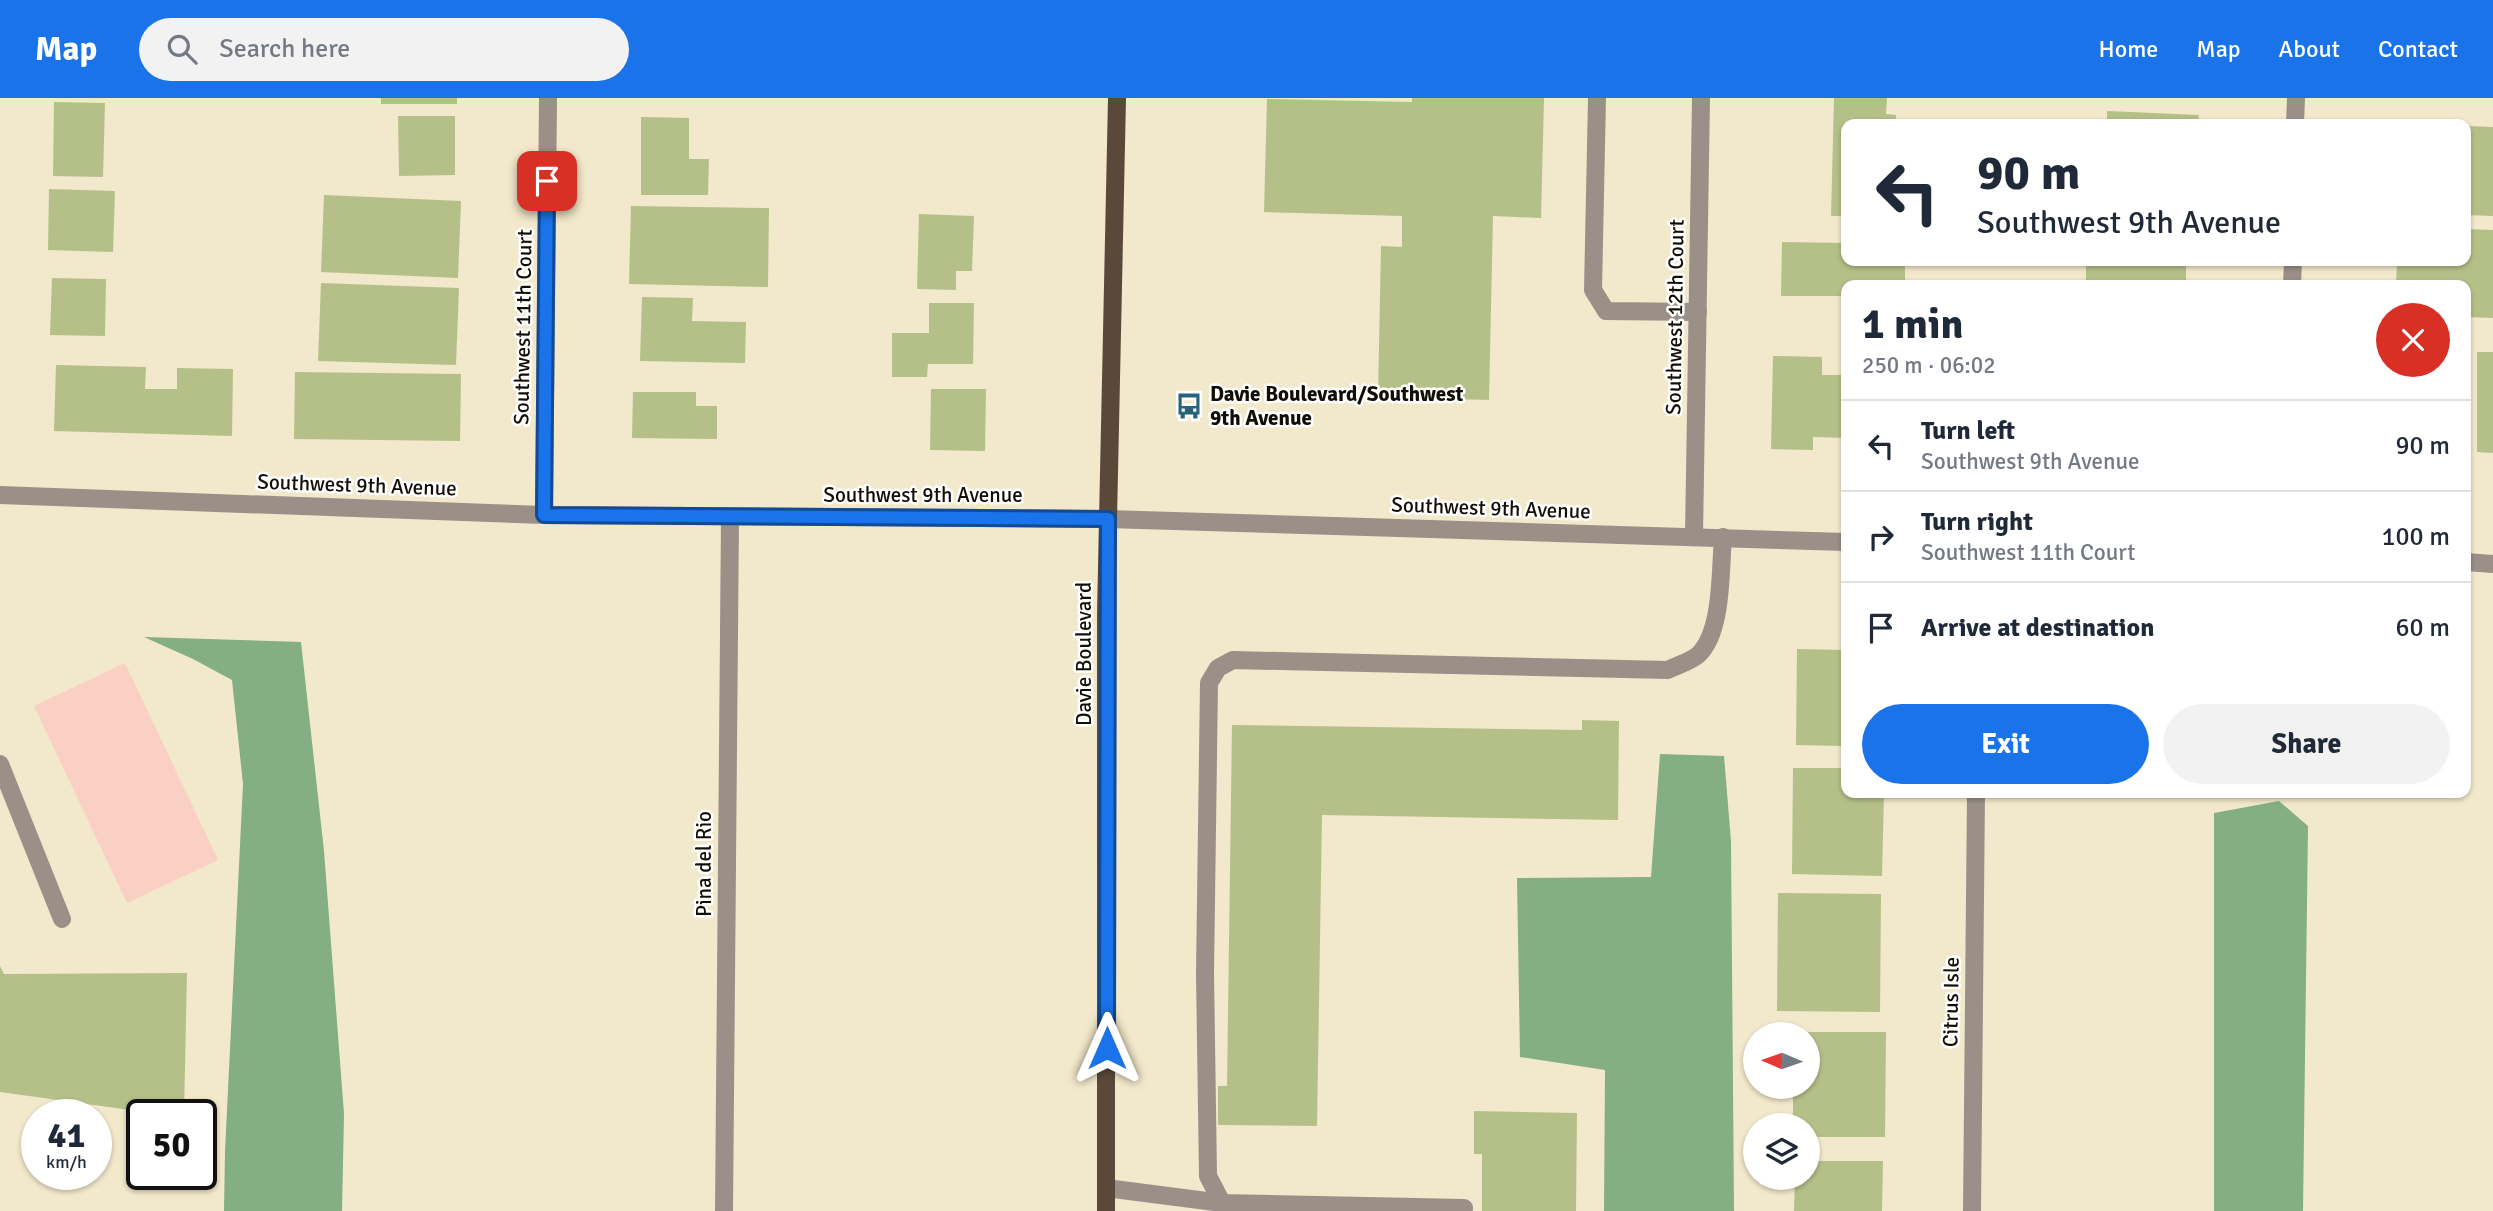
<!DOCTYPE html>
<meta charset="utf-8">
<style>
body{margin:0;font-family:Signika,sans-serif;background:#f2f2f3;color:#1f2937;height:100vh;display:flex;flex-direction:column;font-size:26px;white-space:nowrap}
*{box-sizing:border-box;margin:0}
p{font-size:23px;color:#747a83}
.icon{flex:none;width:38px;height:38px;fill:none;stroke:currentColor;stroke-width:2;stroke-linecap:round;stroke-linejoin:round}
.map{position:relative;flex:1;overflow:hidden}
.side{position:absolute;left:1841px;top:182px;width:630px;height:518px;display:flex;flex-direction:column;background:#fff;border-radius:14px;box-shadow:0 2px 5px #0004}
.side>*{flex:none}
.guide{position:absolute;left:1841px;top:21px;width:630px;height:147px;border-radius:14px;box-shadow:0 2px 5px #0004;background:#fff;color:#1f2937;overflow:hidden}
.needle{width:46px;rotate:272deg}
.tools{position:absolute;left:1743px;top:924px;display:grid;gap:14px}
.tools a{display:grid;place-items:center;width:77px;height:77px;border-radius:50%;background:#fff;box-shadow:0 2px 5px #0004;font-size:35px}
.speed{position:absolute;left:21px;top:1001px;display:flex;gap:14px;font-size:35px;font-weight:700;text-align:center}
.speed>*{display:grid;place-content:center;width:91px;height:91px;border-radius:50%;background:#fff;box-shadow:0 2px 5px #0004;line-height:1}
.speed small{font-size:18px;font-weight:400}
.speed .limit{border:4px solid #111;border-radius:10px;background:#fff;color:#111}
.pin{position:absolute;display:grid;place-items:center;width:60px;height:60px;color:#fff;margin:-30px;border-radius:14px;box-shadow:0 4px 10px #0006}
.me{position:absolute;width:77px;margin:-38px;rotate:0deg;stroke-linejoin:round;filter:drop-shadow(0 0 5px #0008)}
.turn{display:flex;align-items:center;gap:24px;height:147px;padding:0 21px;font-size:32px}
.turn .icon{width:91px;height:91px;stroke-width:2.5}
.turn b{display:block;font-size:49px;line-height:60px}
.round{display:grid;place-items:center;flex:none;width:74px;height:74px;border-radius:37px;background:#f2f2f3}
.headline{display:flex;align-items:center;justify-content:space-between;height:119px;padding:0 21px}
h1{font-size:42px;font-weight:800;line-height:52px}
.button{display:flex;gap:14px;margin-top:auto;padding:14px 21px}
.button a{flex:1;height:80px;border-radius:42px;background:#1a73e8;color:#fff;font-size:28px;font-weight:800;line-height:80px;text-align:center}
.button a+a{background:#f2f2f3;color:#1f2937}
ul{padding:0;list-style:none}
li{display:flex;align-items:center;gap:21px;height:91px;padding:0 21px;border-top:2px solid #e0e1e3}
li div{flex:1}
li b{display:block;font-size:26px}
li em{font-style:normal}
header{display:flex;align-items:center;gap:42px;box-sizing:border-box;height:98px;padding:0 35px;background:#1a73e8;color:#fff}
header strong{font-size:33px}
nav{display:flex;gap:38px;margin-inline-start:auto;font-size:24px}
.search{width:490px;height:63px;background:#f2f2f3;display:flex;align-items:center;gap:18px;box-sizing:border-box;padding:0 24px;border-radius:38px;color:#747a83;font-size:26px}
.map>svg:first-child{display:block}
.green{fill:#fad0c4}
.water{fill:#84ae84}
.building{fill:#b5c089}
.lines{fill:none;stroke-linecap:round;stroke-linejoin:round}
.minor{stroke:#9a9087;stroke-width:18}
.major{stroke:#5a493a;stroke-width:18}
.route-casing{stroke:#114b97;stroke-width:18}
.route{stroke:#1a73e8;stroke-width:12}
.labels{text-anchor:middle;dominant-baseline:central;stroke-width:5;stroke-linejoin:round;paint-order:stroke}
.street-label{font-size:21px;fill:#120e05;stroke:#fff}
.poi-label{font-size:21px;font-weight:bold;fill:#120e05;stroke:#fff;text-anchor:start}
</style>
<header>
<strong>Map</strong>
<div class="search"><svg class="icon" aria-label="search" viewBox="0 0 24 24"><circle cx="10" cy="10" r="6"/><path d="M15 15l6 6"/></svg>Search here</div>
<nav><a>Home</a><a>Map</a><a>About</a><a>Contact</a></nav>
</header>
<div class="map">
<svg width="2493" height="1113" viewBox="0 0 2493 1113">
<rect width="100%" height="100%" fill="#f2e8cb"/>
<polygon class="green" points="125,565 218,762 127,805 34,608"/>
<g class="water">
<polygon points="144,539 301,544 324,753 344,1016 342,1113 224,1113 225,1053 243,686 232,582 193,561"/>
<polygon points="1660,656 1724,658 1731,743 1734,1113 1604,1113 1605,972 1520,959 1517,780 1651,779"/>
<polygon points="2279,703 2308,728 2303,1113 2214,1113 2214,715"/>
</g>
<g class="building">
<rect x="381" y="0" width="76" height="6"/>
<polygon points="1412,0 1544,0 1541,120 1493,118 1489,302 1378,299 1381,148 1402,149 1402,118 1264,114 1267,1 1412,4"/>
<polygon points="1834,0 1887,0 1886,16 1896,17 1896,26 1846,26 1846,118 1831,118"/>
<polygon points="54,4 105,5 103,79 53,78"/>
<polygon points="2107,13 2199,17 2198,26 2107,26"/>
<polygon points="398,18 455,18 455,77 399,78"/>
<polygon points="641,19 689,20 689,61 709,61 708,97 641,97"/>
<polygon points="2466,28 2493,29 2493,118 2466,117"/>
<polygon points="49,91 115,93 113,154 48,152"/>
<polygon points="324,97 461,103 458,180 321,174"/>
<polygon points="631,108 769,110 768,189 629,186"/>
<polygon points="919,116 974,118 972,173 956,173 956,192 917,191"/>
<polygon points="2466,131 2493,132 2493,220 2466,219 2466,187 2396,187 2397,163 2466,163"/>
<polygon points="1782,144 1846,145 1846,163 1905,163 1905,187 1846,187 1846,198 1781,198"/>
<rect x="2086" y="163" width="100" height="24"/>
<polygon points="52,180 106,181 105,238 50,237"/>
<polygon points="321,185 459,190 456,267 318,263"/>
<polygon points="642,199 693,200 692,223 746,224 745,265 640,263"/>
<polygon points="929,205 974,205 973,266 928,266 927,279 892,279 892,235 929,235"/>
<polygon points="2477,254 2493,254 2493,355 2477,354"/>
<polygon points="1773,258 1822,259 1822,277 1846,277 1846,340 1813,339 1813,352 1771,351"/>
<polygon points="56,267 146,269 145,291 177,291 177,270 233,271 232,338 54,333"/>
<polygon points="295,274 461,276 460,343 294,341"/>
<polygon points="931,291 986,291 985,353 930,352"/>
<polygon points="633,294 696,294 696,308 717,308 717,341 632,340"/>
<polygon points="1797,551 1846,552 1846,648 1796,647"/>
<polygon points="1582,622 1619,623 1618,722 1322,717 1317,1028 1218,1027 1218,988 1227,988 1232,627 1582,632"/>
<polygon points="1793,670 1846,670 1846,695 1884,695 1882,778 1792,776"/>
<polygon points="1778,795 1881,796 1880,914 1777,913"/>
<polygon points="0,868 4,876 187,875 184,1017 166,1017 0,994"/>
<polygon points="1808,934 1886,934 1885,1039 1808,1039 1808,1027 1793,1027 1793,989 1808,989"/>
<polygon points="1474,1013 1577,1015 1576,1113 1482,1113 1482,1056 1474,1056"/>
<polygon points="1808,1063 1883,1063 1882,1113 1794,1113 1795,1080 1808,1080"/>
</g>
<g class="lines">
<g class="minor">
<polyline points="1597,0 1593,192 1606,213 1698,214"/>
<polyline points="2295,26 2296,0"/>
<polyline points="2292,187 2293,163"/>
<polyline points="0,397 544,417 1108,421 1846,444"/>
<polyline points="544,417 548,0"/>
<polyline points="1694,438 1701,0"/>
<polyline points="2466,464 2493,466"/>
<polyline points="0,666 62,821"/>
<polyline points="1106,1090 1222,1105 1464,1110"/>
<polyline points="724,1113 730,419"/>
<path d="M1222,1113v-8l-14,-27 -3,-203 4,-290 9,-15 15,-8 435,10c9,-5 22,-8 30,-15 25,-23 22,-85 25,-118"/>
<polyline points="1972,1113 1976,695"/>
</g>
<polyline class="major" points="1106,1113 1106,516 1117,0"/>
</g>
<g class="lines">
<g class="route-casing">
<polyline id="route" points="547,83 544,417 1108,421 1107,950"/>
</g>
<use href="#route" class="route"/>
</g>
<defs>
<g id="bus-bare" transform="scale(2.1)"><path d="M-5-6H5V4H4V6H2V4H-2V6H-4V4H-5ZM-3.5-4V0h7V-4ZM-3.5 1.2v1.5H-2V1.2ZM2 1.2v1.5H3.5V1.2Z" fill="#27647b" stroke="#fff" stroke-width="2.5" paint-order="stroke"/></g>
</defs>
<g fill-rule="evenodd">
<use href="#bus-bare" x="1189" y="308"/>
</g>
<g class="labels">
<g class="street-label">
<text transform="translate(1675 219) rotate(-89)">Southwest 12th Court</text>
<text transform="translate(523 229) rotate(-89)">Southwest 11th Court</text>
<text transform="translate(357 387) rotate(2)">Southwest 9th Avenue</text>
<text x="923" y="397">Southwest 9th Avenue</text>
<text transform="translate(1491 410) rotate(2)">Southwest 9th Avenue</text>
<text transform="translate(1084 556) rotate(-90)">Davie Boulevard</text>
<text transform="translate(704 766) rotate(-90)">Pina del Rio</text>
<text transform="translate(1951 904) rotate(-89)">Citrus Isle</text>
</g>
<g class="poi-label">
<text x="1210" y="296">Davie Boulevard/Southwest<tspan x="1210" dy="24">9th Avenue</tspan></text>
</g>
</g>
</svg>
<div class="tools">
<a><svg class="needle" viewBox="-14 -14 28 28"><path d="M0-13l5 13h-10z" fill="#e53935"/><path d="M0 13l5-13h-10z" fill="#747a83"/></svg></a>
<a><svg class="icon" aria-label="layers" viewBox="0 0 24 24"><path d="M12 4l9 5-9 5-9-5zM3 14l9 5 9-5"/></svg></a>
</div>
<div class="speed"><div>41<small>km/h</small></div><div class="limit">50</div></div>
<div class="pin" style="left:547px;top:83px;background:#d93025"><svg class="icon" aria-label="arrive" viewBox="0 0 24 24"><path d="M6 21V4h12l-3 4 3 4H6"/></svg></div>
<svg class="me" style="left:1107px;top:950px" viewBox="-20 -20 40 40"><path d="M0-17L14 15 0 8-14 15z" fill="#1a73e8" stroke="#fff" stroke-width="4"/></svg>
<div class="guide">
<div class="turn"><svg class="icon" aria-label="left" viewBox="0 0 24 24"><path d="M17 20v-9H6M10 6l-5 5 5 5"/></svg><div><b>90 m</b>Southwest 9th Avenue</div></div>
</div>
<section class="side">
<div class="headline"><div><h1>1 min</h1><p>250 m · 06:02</p></div><a class="round" style="background:#d93025;color:#fff"><svg class="icon" aria-label="close" viewBox="0 0 24 24"><path d="M6 6l12 12M18 6L6 18"/></svg></a></div>
<ul>
<li><svg class="icon" aria-label="left" viewBox="0 0 24 24"><path d="M17 20v-9H6M10 6l-5 5 5 5"/></svg><div><b>Turn left</b><p>Southwest 9th Avenue</p></div><em>90 m</em></li>
<li><svg class="icon" aria-label="right" viewBox="0 0 24 24"><path d="M7 20v-9h11M14 6l5 5-5 5"/></svg><div><b>Turn right</b><p>Southwest 11th Court</p></div><em>100 m</em></li>
<li><svg class="icon" aria-label="arrive" viewBox="0 0 24 24"><path d="M6 21V4h12l-3 4 3 4H6"/></svg><div><b>Arrive at destination</b></div><em>60 m</em></li>
</ul>
<div class="button"><a>Exit</a><a>Share</a></div>
</section>
</div>
